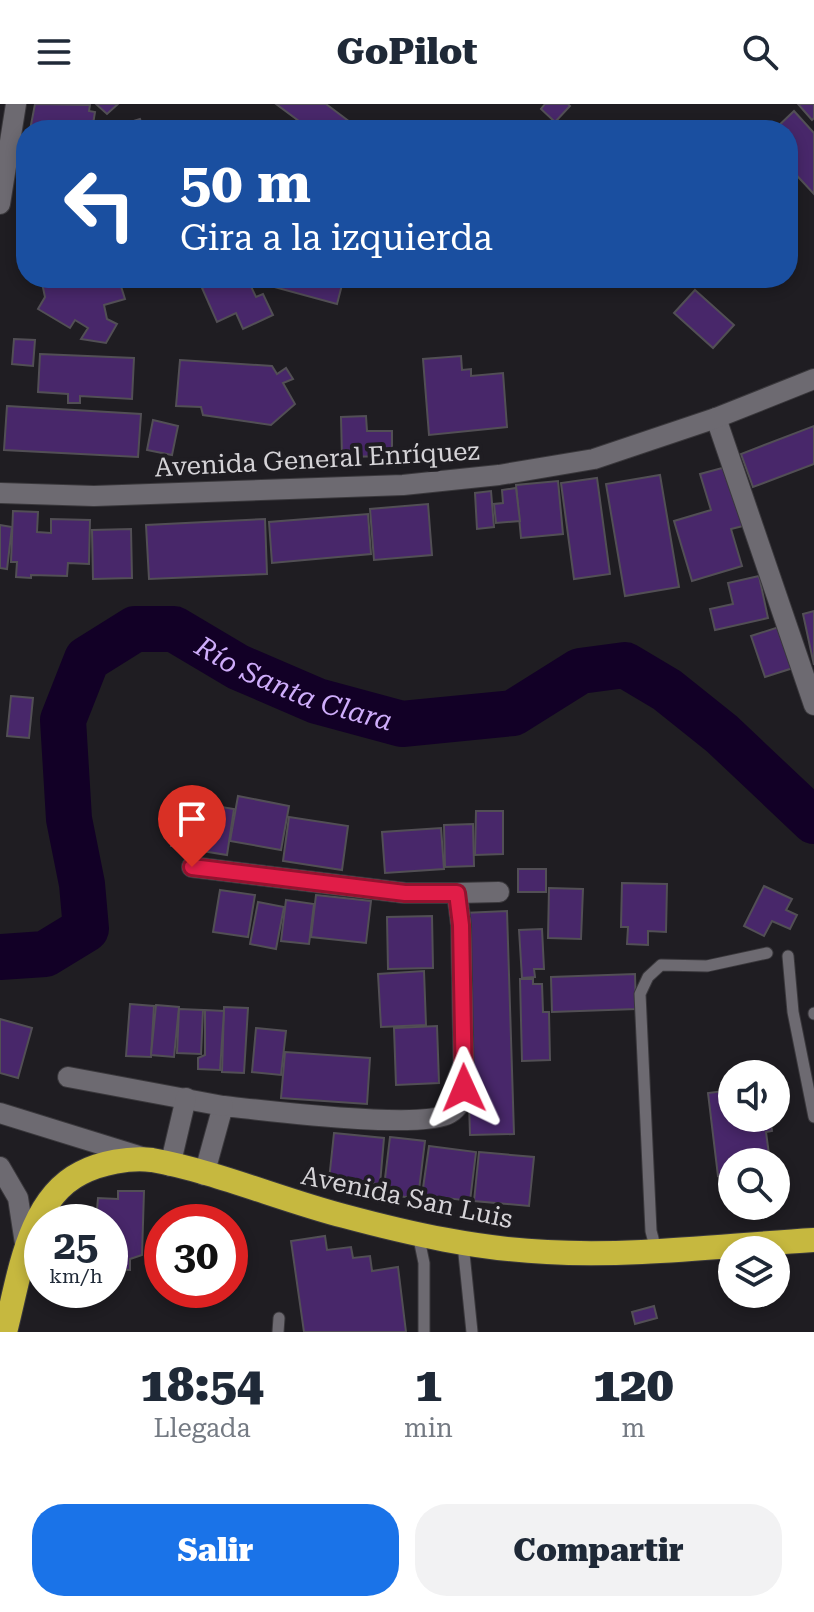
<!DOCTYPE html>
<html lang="es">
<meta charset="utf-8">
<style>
body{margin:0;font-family:"Roboto Serif",serif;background:#f2f2f3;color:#1f2937;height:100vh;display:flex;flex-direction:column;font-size:30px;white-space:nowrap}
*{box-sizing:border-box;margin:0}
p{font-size:26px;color:#747a83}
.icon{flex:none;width:44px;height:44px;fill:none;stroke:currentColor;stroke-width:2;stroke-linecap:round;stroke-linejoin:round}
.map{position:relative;height:1228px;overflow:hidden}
.drawer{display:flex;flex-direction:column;background:#fff;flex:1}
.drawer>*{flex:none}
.top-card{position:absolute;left:16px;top:16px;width:782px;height:168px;border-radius:32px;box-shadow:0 4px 12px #0003;background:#1a4fa0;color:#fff;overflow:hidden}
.tools{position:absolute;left:718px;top:956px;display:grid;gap:16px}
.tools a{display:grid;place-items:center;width:72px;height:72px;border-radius:50%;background:#fff;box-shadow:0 4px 12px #0003;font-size:40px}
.speed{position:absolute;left:24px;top:1100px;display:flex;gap:16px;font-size:40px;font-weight:700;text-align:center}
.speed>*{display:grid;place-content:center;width:104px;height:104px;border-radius:50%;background:#fff;box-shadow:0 4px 12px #0003;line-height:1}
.speed small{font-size:20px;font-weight:400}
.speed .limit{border:12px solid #d22;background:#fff;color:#111}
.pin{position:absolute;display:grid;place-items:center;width:68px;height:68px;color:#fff;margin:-82px -34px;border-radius:50% 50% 50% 0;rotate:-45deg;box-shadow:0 0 8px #0007}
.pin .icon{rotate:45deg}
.me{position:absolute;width:88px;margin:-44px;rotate:359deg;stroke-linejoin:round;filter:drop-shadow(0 0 6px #0008)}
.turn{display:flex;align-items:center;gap:28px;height:168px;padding:0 32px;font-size:36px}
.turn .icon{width:104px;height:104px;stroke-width:2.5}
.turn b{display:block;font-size:56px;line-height:68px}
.eta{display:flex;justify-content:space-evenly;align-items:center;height:136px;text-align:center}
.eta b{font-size:48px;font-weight:800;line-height:56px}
.action{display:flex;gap:16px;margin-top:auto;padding:16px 32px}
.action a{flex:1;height:92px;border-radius:32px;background:#1a73e8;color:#fff;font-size:32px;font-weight:800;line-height:92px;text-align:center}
.action a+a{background:#f2f2f3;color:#1f2937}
header{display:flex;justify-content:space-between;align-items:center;height:104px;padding:0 32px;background:#fff;font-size:36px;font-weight:800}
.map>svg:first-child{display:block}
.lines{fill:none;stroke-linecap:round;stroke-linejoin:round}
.river{stroke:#120026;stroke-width:46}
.building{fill:#48276a;stroke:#524f55;stroke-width:2}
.lane-casing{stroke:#3a383c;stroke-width:13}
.street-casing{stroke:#3a383c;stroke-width:22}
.secondary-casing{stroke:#3a383c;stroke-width:22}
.highway-casing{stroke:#3a383c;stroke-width:26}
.lane{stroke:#6d6a71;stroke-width:11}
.street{stroke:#6d6a71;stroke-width:20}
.secondary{stroke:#6d6a71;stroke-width:20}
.highway{stroke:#c6b83f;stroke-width:24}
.route-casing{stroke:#92132f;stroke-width:20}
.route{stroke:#e11d48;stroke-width:14}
.labels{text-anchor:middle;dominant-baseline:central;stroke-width:8;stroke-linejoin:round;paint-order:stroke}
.street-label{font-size:26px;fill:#d5d3d7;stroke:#1f1d22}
.water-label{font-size:28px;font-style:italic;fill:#cfadfb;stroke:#1f1d22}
</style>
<header><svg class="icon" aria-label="menu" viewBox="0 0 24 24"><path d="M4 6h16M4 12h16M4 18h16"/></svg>GoPilot<svg class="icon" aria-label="search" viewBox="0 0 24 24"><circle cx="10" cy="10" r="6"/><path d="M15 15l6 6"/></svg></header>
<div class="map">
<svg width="814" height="1228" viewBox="0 0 814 1228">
<rect width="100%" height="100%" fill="#1f1d22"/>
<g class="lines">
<path class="river" id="s1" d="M0,853l45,-3 41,-25 -4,-45 -13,-65 -6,-99 24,-61 48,-30h39l64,38 79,34 85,23 111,-11 67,-42 45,-6 42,25 55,44 92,87"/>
</g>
<g class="building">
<polygon points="35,0 90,1 89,7 95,8 92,26 30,26"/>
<polygon points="96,0 118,0 107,10"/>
<polygon points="276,0 326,0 358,24 357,26 311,26"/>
<polygon points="545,0 568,0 570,2 555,18 541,5"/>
<polygon points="798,0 814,0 814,14 812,16"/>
<polygon points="794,7 814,29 814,90 788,62 788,26 774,26"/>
<polygon points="140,15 144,26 114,26 114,23"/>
<polygon points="41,174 119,176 125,195 104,201 107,215 117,220 106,239 81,235 88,224 75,216 70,224 38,205 45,193"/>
<polygon points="247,174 256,193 263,190 273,211 243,225 236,209 217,218 202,184 222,174"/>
<polygon points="270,174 336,174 343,177 337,200 274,183"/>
<polygon points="695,186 734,221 713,244 674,209"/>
<polygon points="14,235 35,236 33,262 12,260"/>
<polygon points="40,250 134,254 132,295 80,292 80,299 68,299 68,290 38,288"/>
<polygon points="461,252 462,266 471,265 471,272 503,269 507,323 429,331 423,255"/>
<polygon points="180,256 272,262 277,270 286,264 293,275 283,279 295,300 271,321 203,311 201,303 176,302"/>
<polygon points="7,302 141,310 138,353 4,346"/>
<polygon points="366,312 367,327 392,327 392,352 342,353 341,313"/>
<polygon points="153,316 178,322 172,351 147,346"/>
<polygon points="814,322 814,360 753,383 741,350"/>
<polygon points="726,363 743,422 731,425 742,462 692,477 674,417 711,406 700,370"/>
<polygon points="660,371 679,483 625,492 606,380"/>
<polygon points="597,374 610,470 574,475 561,379"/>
<polygon points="558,377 563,430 521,434 516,381"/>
<polygon points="516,384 520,417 496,419 494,400 503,399 502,386"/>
<polygon points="491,387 494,423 477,425 475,389"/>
<polygon points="428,400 432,451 374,456 370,405"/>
<polygon points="13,407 38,408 37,428 51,429 51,415 90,416 89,460 68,459 67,472 31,471 31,474 16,473 17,458 11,458"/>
<polygon points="368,410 371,450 272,459 269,418"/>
<polygon points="265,415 267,470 149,475 146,421"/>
<polygon points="0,421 12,423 7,465 0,464"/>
<polygon points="131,425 132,474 93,475 92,426"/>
<polygon points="759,472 768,514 715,526 710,505 733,500 728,479"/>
<polygon points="814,507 814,561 803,510"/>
<polygon points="779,523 793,564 765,573 751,532"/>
<polygon points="11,592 33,594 29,634 7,632"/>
<polygon points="238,692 289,702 281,746 230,737"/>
<polygon points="179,696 234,705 227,751 171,742"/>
<polygon points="476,707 503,707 503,750 475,751"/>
<polygon points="289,713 348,722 342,766 283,757"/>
<polygon points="473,720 474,762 445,763 444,721"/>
<polygon points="441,724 444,765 385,769 382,728"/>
<rect x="518" y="765" width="28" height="23"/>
<polygon points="622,779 667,780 666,828 648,827 648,841 627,840 628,823 621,823"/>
<polygon points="764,782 792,795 786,806 797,811 790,825 772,817 764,832 744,822"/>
<polygon points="549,784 583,785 581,835 548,834"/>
<polygon points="220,786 255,791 248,833 213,828"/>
<polygon points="316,791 371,797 366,839 311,833"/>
<polygon points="286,796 314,800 309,840 281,837"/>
<polygon points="258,798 284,803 276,845 250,840"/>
<polygon points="507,807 514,1030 470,1031 463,809"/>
<polygon points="432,812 433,864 388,865 387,813"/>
<polygon points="542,825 544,865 534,865 535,873 522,874 519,826"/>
<polygon points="424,867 426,921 381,923 378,870"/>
<polygon points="635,870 636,905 552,908 551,873"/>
<polygon points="520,875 533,875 533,880 542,880 543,908 549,908 550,956 522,957"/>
<polygon points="130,900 154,902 151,953 126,952"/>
<polygon points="156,901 179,903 174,953 151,951"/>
<polygon points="224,903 248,904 244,969 222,968"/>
<polygon points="179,905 203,906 201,950 177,949"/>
<polygon points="205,906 224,907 220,966 198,965 198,954 205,951"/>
<polygon points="0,915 32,924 18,974 0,969"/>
<polygon points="437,922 439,979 396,981 394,924"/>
<polygon points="256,924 286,927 281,971 252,968"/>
<polygon points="285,948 370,954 367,1000 281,994"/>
<polygon points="732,986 732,1014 770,1014 772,1027 766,1028 770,1058 732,1058 732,1070 718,1072 708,989"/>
<polygon points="334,1029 384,1034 380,1080 329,1076"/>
<polygon points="390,1033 425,1037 418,1094 383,1091"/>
<polygon points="429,1042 476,1048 470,1097 422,1091"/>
<polygon points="479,1048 534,1053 529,1102 474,1097"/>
<polygon points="118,1087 144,1087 142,1151 130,1155 130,1166 110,1165 110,1118 96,1118 98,1094 118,1095"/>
<polygon points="174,1108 216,1118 172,1118"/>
<polygon points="325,1132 327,1146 351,1143 353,1154 370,1152 372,1167 398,1163 406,1228 304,1228 291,1137"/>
<polygon points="654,1202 657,1214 635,1220 632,1208"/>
</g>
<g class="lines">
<g class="lane-casing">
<g id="lane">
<polyline points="788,852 793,908 814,1013"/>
<polyline points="814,909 814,910"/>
<polyline points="418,1130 424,1159 424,1228"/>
<polyline points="463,1140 472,1228"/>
<polyline points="656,1146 651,1127 640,890 648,873 661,861 707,862 767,849"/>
<polyline points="278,1228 279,1214"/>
</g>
</g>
<g class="street-casing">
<g id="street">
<polyline points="0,100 16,0"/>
<polyline points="716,314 814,601"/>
<path d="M192,763l213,26h52l4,32 3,163c-1,10 -4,19 -14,25 -28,18 -188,-3 -227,-7l-19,69"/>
<polyline points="457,789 499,788"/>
<polyline points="68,973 223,1002"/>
<polyline points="170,1062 186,994"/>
</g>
</g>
<g class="secondary-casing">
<g id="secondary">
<polyline points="0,389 94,392 403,381 499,371 594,355 716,314 814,275"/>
<polyline points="0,1009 142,1053"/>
<polyline points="0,1063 18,1094 26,1146"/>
</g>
</g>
<g class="highway-casing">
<path id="highway" d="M5,1228c14,-52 22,-132 76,-159 19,-10 49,-16 71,-13 62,11 130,40 192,56 67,18 134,33 203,36 88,5 179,-7 267,-12"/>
</g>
<use href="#lane" class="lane"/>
<use href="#street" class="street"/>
<use href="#secondary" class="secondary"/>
<use href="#highway" class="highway"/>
</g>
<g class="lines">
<g class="route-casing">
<polyline id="route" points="192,763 405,789 457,789 461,821 464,984"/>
</g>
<use href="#route" class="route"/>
</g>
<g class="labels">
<g class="street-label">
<text transform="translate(317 355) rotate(-3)">Avenida General Enríquez</text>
<text transform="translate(407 1093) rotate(12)">Avenida San Luis</text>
</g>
<g class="water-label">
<text stroke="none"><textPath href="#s1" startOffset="598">Río Santa Clara</textPath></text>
</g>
</g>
</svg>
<div class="tools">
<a><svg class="icon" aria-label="sound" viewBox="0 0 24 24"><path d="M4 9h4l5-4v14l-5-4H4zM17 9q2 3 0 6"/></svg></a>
<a><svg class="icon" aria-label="search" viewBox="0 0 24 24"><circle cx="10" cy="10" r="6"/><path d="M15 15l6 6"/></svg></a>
<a><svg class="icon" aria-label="layers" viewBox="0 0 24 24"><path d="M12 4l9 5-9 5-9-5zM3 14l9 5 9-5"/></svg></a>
</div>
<div class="speed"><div>25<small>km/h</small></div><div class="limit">30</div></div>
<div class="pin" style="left:192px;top:763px;background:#d93025"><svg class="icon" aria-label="arrive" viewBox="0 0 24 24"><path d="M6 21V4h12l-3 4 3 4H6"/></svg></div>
<svg class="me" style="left:464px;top:984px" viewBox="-20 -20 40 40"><path d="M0-17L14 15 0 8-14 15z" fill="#e11d48" stroke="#fff" stroke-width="4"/></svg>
<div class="top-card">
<div class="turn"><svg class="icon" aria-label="left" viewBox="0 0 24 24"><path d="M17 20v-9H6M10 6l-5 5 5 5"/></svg><div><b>50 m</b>Gira a la izquierda</div></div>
</div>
</div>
<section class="drawer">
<div class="eta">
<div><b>18:54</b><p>Llegada</p></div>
<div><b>1</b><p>min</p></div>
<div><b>120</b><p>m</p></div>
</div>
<div class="action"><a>Salir</a><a>Compartir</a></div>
</section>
